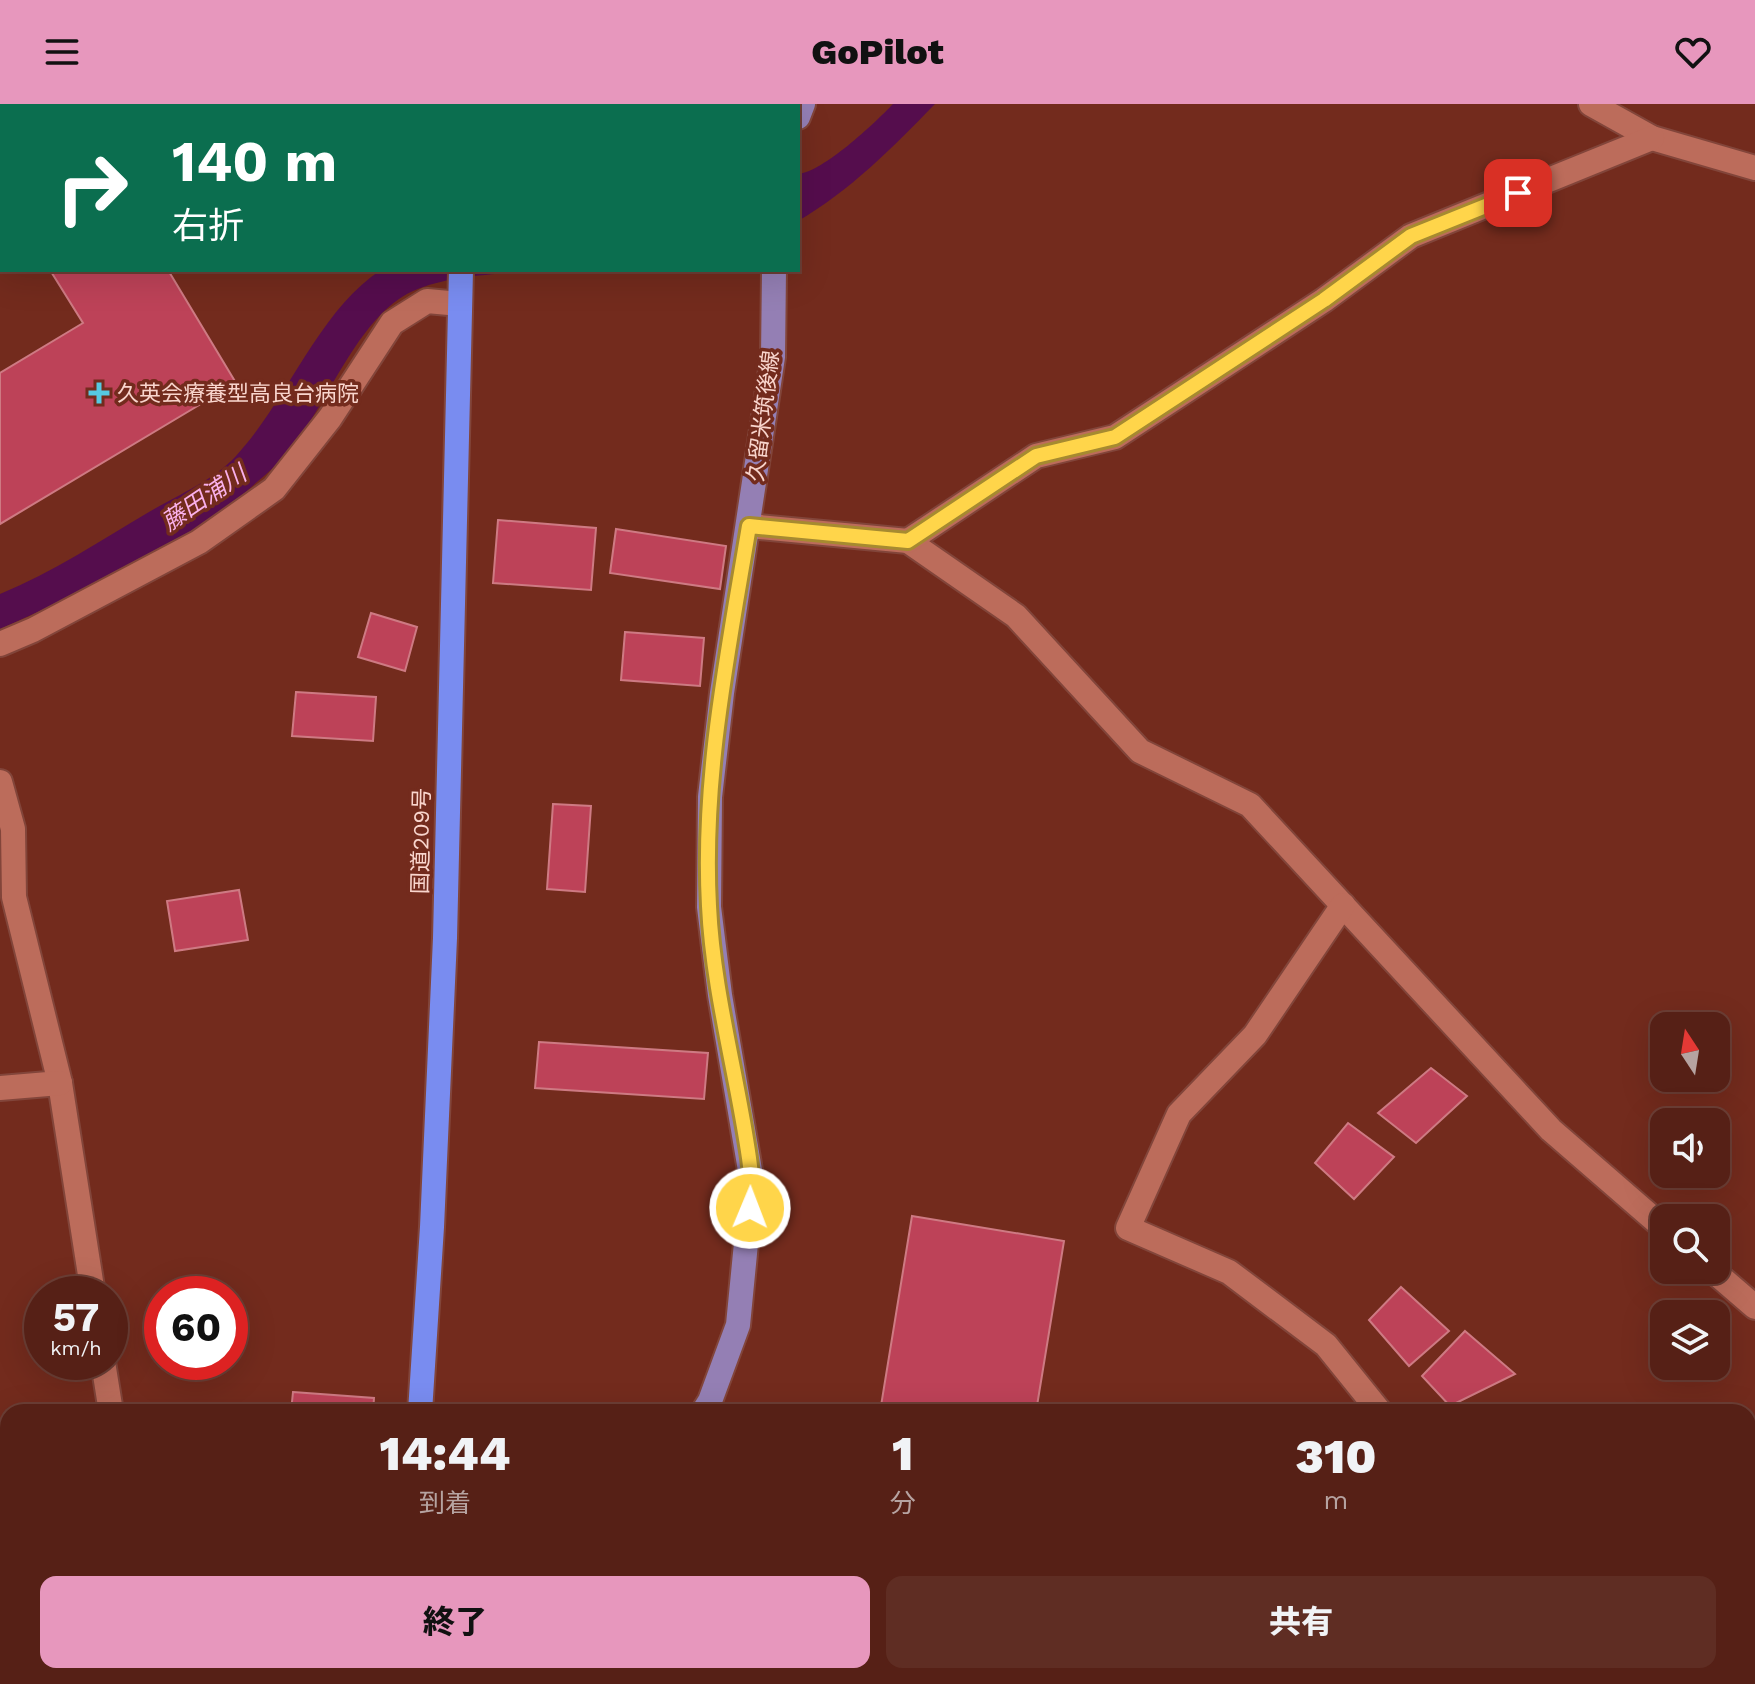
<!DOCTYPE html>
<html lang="ja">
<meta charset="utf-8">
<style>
body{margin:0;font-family:"Work Sans","Noto Sans JP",sans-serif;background:#5f2d23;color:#f1f3f6;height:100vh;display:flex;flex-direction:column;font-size:30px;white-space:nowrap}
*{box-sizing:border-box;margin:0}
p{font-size:26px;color:#b6a3a1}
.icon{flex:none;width:44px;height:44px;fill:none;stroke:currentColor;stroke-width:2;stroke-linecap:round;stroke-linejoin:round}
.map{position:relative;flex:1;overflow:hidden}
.side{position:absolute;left:0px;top:1300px;width:1756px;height:280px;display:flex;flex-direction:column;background:#562016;border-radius:24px 24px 0 0;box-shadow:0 8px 32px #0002,0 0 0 2px #6c3e35}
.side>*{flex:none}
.guide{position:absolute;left:0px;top:0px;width:800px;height:168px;box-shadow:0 8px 32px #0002,0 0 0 2px #6c3e35;background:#0b6e4f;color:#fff;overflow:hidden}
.needle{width:52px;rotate:348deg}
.fabs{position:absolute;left:1650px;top:908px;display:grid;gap:16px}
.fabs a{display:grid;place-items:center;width:80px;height:80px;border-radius:16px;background:#562016;box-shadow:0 8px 32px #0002,0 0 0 2px #6c3e35;font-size:40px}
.speed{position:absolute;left:24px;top:1172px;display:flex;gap:16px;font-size:40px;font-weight:700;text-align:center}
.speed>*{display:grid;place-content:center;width:104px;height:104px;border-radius:50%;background:#562016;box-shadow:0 8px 32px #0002,0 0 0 2px #6c3e35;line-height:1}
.speed small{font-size:20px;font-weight:400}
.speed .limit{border:12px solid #d22;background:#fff;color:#111}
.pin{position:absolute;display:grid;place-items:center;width:68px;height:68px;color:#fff;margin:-34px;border-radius:16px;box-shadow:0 4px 12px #0006}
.me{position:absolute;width:88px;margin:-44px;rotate:1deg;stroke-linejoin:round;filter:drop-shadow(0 0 6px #0008)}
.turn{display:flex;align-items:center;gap:28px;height:168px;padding:0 40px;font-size:36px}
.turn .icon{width:104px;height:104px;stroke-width:2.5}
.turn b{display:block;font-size:56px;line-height:68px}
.eta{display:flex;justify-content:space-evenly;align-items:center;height:136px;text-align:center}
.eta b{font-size:48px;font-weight:800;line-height:56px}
.cta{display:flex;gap:16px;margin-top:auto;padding:16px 40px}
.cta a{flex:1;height:92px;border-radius:16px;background:#e797bd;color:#111;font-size:32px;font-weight:800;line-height:92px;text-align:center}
.cta a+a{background:#5f2d23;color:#f1f3f6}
header{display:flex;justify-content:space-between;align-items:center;height:104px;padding:0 40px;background:#e797bd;color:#111;font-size:36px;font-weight:800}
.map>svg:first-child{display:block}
.water{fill:#550d4d}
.building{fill:#bd4258;stroke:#ce7a83;stroke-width:2}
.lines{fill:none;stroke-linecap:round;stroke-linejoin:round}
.lane-casing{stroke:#82453a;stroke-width:18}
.street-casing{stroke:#82453a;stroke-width:28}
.primary-casing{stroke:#82453a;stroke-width:28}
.highway-casing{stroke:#82453a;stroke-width:28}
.lane{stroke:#bc6c5b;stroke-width:14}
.street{stroke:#bc6c5b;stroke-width:24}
.primary{stroke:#947fb4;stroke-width:24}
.highway{stroke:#798cf0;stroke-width:24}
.route-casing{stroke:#a68a30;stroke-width:20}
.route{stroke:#ffd54a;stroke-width:14}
.poi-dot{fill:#56c9e1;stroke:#732b1d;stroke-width:3}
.labels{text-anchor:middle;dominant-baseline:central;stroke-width:7;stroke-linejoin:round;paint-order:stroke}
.poi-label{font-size:22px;fill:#f9d5cd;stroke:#732b1d;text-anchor:start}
.street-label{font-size:22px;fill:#f9d5cd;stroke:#732b1d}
.water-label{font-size:24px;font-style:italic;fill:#f9b0eb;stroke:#732b1d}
</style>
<header><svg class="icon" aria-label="menu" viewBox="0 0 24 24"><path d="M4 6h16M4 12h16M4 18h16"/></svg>GoPilot<svg class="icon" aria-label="heart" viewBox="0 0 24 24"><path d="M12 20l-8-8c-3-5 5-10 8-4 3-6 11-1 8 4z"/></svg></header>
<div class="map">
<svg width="1755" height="1580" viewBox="0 0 1755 1580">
<rect width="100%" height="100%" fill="#732b1d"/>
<g class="water">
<path d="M893,0h42c-42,43 -85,87 -137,117v-47c25,-2 77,-51 95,-70z"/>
<path d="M381,166h151c-38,5 -84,5 -119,21 -56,25 -86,116 -125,162 -11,13 -27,25 -40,37 -67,58 -167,103 -248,139v-35c52,-21 101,-54 149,-82 29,-17 65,-32 87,-56 51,-55 83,-146 145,-186z"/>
</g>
<g class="building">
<polygon points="0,0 57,0 58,2 2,3"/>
<polygon points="543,0 593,0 594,2 544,2"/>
<polygon points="2,17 2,134 0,135 0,19"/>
<polygon points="50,166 168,166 236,279 0,420 0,269 83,219"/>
<polygon points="498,416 596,424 591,486 493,479"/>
<polygon points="616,425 726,442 720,485 610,469"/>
<polygon points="371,509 417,523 405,567 358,553"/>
<polygon points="625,528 704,534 700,582 621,576"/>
<polygon points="296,588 376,593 373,637 292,632"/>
<polygon points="553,700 591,702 585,788 547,785"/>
<polygon points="239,786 248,836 175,847 167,797"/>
<polygon points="539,938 708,949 704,995 535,984"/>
<polygon points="1431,964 1467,992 1416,1039 1378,1009"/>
<polygon points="1348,1019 1394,1053 1354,1095 1315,1059"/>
<polygon points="912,1112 1064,1137 1036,1308 880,1308"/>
<polygon points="1401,1183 1449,1227 1409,1262 1369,1216"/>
<polygon points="1465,1227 1515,1270 1450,1302 1422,1272"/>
<polygon points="293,1288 374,1294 373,1308 291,1308"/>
</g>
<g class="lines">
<g class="lane-casing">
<polyline id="lane" points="151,1572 154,1580"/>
</g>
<g class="street-casing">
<g id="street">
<polyline points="1591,0 1652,34 1755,64"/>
<polyline points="749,422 908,437 1016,512 1140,647 1250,701 1551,1026 1664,1124"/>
<polyline points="908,437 1036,352 1115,333 1324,196 1411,132 1652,34"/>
<polyline points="0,540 33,526 199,438 274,385 330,314 392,219 427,197 460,200"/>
<polyline points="0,678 13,725 14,793 60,979 93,1190"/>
<polyline points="1343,801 1255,931 1179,1010 1128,1124 1229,1168 1326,1241 1380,1308"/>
<polyline points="0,984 60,979"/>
<polyline points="1712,1166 1755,1203"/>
<polyline points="103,1258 111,1308"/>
<polyline points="1679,1572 1691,1580"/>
</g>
</g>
<g class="primary-casing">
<g id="primary">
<polyline points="798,13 803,0"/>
<polyline points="703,1308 710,1297 738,1221 752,1078 720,891 709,803 710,693 722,589 773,253 774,166"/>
<polyline points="516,1580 525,1572"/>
</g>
</g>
<g class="highway-casing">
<g id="highway">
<polyline points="454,0 454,2"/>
<polyline points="420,1308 432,1123 445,834 461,166"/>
<polyline points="402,1580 402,1572"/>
</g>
</g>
<use href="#lane" class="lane"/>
<use href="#street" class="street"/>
<use href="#primary" class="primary"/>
<use href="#highway" class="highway"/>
</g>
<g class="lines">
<g class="route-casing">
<path id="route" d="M750,1104l2,-26 -3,-24c-12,-84 -36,-167 -40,-252 -7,-128 19,-254 40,-380l159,15 128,-85 79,-19 209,-137 87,-64 107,-43"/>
</g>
<use href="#route" class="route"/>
</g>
<path class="poi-dot" d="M95 277h8v8h8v8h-8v8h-8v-8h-8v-8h8z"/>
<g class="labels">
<g class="poi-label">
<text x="117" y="289">久英会療養型高良台病院</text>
</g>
<g class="street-label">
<text transform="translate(763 312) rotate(-83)">久留米筑後線</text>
<text transform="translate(421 737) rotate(-89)">国道209号</text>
</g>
<g class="water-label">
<text transform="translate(204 394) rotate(-34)">藤田浦川</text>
</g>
</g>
</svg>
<div class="fabs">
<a><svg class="needle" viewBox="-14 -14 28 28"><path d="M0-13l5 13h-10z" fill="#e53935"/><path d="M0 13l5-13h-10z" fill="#b6a3a1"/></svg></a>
<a><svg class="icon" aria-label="sound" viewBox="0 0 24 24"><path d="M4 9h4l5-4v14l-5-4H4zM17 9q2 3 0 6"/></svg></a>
<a><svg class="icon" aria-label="search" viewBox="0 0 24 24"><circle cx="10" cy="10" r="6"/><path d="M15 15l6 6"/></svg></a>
<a><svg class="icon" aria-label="layers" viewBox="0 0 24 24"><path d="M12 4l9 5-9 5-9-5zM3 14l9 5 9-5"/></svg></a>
</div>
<div class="speed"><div>57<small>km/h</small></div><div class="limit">60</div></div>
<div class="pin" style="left:1518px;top:89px;background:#d93025"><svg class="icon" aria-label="arrive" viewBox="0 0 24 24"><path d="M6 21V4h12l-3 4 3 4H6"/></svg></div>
<svg class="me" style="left:750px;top:1104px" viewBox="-20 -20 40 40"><circle r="17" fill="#ffd54a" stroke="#fff" stroke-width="3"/><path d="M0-11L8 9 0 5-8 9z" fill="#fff"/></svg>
<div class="guide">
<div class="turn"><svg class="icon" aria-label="right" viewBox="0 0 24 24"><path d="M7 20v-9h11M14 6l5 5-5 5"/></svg><div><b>140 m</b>右折</div></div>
</div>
<section class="side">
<div class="eta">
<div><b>14:44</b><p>到着</p></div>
<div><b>1</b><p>分</p></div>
<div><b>310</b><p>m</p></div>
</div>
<div class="cta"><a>終了</a><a>共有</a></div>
</section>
</div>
